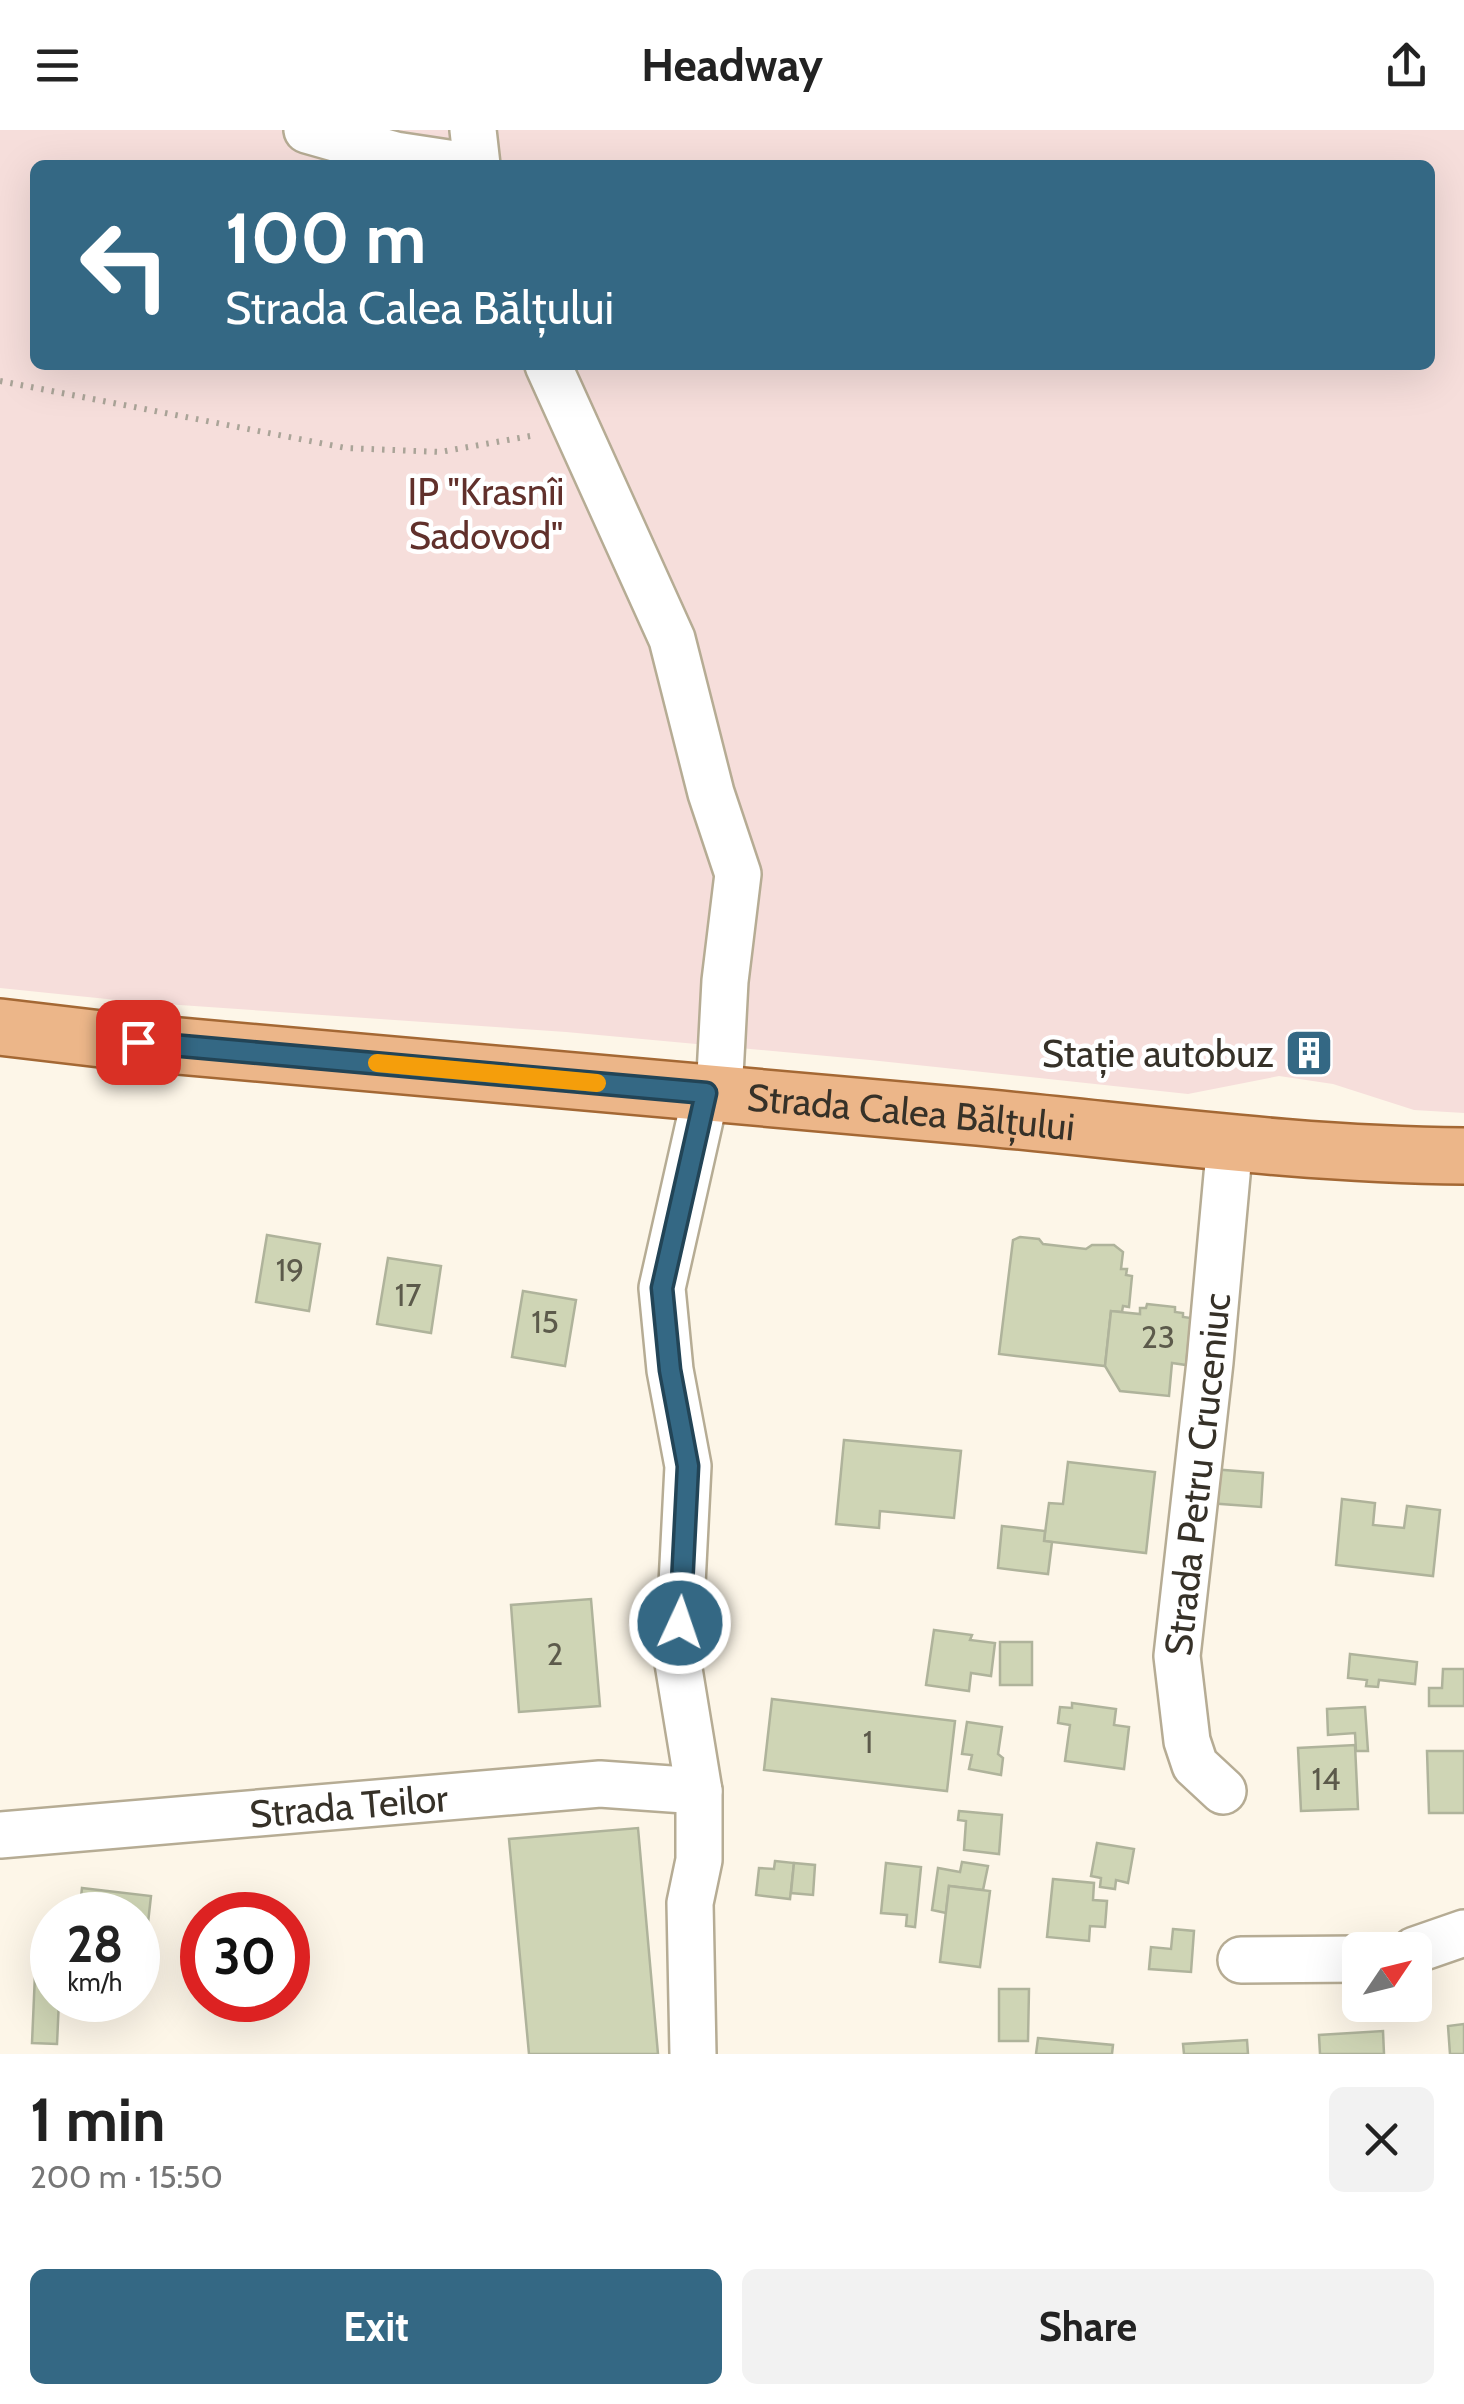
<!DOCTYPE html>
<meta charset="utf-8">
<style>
body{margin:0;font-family:Cabin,sans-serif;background:#f2f2f2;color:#222;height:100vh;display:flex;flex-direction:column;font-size:38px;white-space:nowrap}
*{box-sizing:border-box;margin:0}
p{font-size:32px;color:#767676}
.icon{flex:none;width:55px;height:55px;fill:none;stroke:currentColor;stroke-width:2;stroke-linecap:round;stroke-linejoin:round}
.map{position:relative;height:1924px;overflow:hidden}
.panel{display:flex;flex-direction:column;background:#fff;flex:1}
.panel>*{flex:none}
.hud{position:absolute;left:30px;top:30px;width:1405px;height:210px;border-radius:15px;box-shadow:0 10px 40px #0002;background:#346884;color:#fff;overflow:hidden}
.needle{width:65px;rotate:55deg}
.buttons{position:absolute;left:1342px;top:1802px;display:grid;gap:20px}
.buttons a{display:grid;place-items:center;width:90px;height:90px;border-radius:15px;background:#fff;box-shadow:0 10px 40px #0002;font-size:50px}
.speed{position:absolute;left:30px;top:1762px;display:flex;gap:20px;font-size:50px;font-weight:700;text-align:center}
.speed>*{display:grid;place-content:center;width:130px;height:130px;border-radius:50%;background:#fff;box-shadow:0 10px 40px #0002;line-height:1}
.speed small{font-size:25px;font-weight:400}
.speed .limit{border:15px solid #d22;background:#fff;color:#111}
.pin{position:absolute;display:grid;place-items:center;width:85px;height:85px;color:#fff;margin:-42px;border-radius:20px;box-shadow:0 5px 15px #0006}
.me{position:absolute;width:110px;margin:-55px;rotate:3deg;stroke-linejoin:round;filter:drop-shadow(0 0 8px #0008)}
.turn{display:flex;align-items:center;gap:35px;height:210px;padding:0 30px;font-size:45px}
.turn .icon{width:130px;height:130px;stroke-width:2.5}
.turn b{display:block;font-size:70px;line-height:85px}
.round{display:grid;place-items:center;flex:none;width:105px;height:105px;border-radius:15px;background:#f2f2f2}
.head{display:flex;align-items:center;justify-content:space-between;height:170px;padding:0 30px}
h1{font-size:60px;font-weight:700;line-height:75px}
.primary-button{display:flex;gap:20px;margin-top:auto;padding:20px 30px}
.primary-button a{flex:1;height:115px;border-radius:15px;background:#346884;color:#fff;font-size:40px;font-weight:700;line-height:115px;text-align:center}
.primary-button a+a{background:#f2f2f2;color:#222}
header{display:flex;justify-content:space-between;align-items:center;height:130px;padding:0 30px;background:#fff;font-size:45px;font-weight:700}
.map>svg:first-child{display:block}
.green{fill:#f6dedb;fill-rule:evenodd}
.building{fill:#cfd5b5;stroke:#afb39b;stroke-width:2.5}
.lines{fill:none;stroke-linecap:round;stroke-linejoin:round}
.minor-casing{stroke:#b6ac94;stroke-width:50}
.major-casing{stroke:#a46834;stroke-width:60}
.path{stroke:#aaa498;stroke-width:6;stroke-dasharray:2.5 8;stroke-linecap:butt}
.minor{stroke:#fff;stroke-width:45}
.major{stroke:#ecb689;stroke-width:55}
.route-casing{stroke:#224456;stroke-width:25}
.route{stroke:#346884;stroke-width:18}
.slow{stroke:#f59e0b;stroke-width:18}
.labels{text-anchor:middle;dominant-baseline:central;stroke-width:9;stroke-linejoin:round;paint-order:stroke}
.number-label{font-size:32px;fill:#5c5a4b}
.park-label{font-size:38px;fill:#61302b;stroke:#fff}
.poi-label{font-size:38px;fill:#363128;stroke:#fff;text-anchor:end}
.street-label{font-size:38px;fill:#363128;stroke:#fff}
</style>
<header><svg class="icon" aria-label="menu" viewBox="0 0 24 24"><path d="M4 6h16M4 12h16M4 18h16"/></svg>Headway<svg class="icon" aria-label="share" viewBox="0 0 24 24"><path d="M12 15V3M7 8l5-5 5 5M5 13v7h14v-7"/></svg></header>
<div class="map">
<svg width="1464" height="1924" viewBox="0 0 1464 1924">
<rect width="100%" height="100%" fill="#fdf6e8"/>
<path class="green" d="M0,0h1464v983l-50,-3 -81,-26 -54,-8 -91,18 -318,-34 -304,-28 -430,-30 -136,-14zM35,35h1395v200h-1395z"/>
<g class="building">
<polygon points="1297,909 1325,913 1322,936 1293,932"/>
<polygon points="267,1105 320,1114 309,1181 256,1172"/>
<polygon points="1020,1107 1039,1109 1043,1114 1086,1119 1092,1115 1114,1115 1123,1122 1121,1139 1127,1139 1126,1145 1132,1146 1129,1177 1123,1176 1122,1182 1111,1181 1105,1236 999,1224 1013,1110"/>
<polygon points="388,1128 441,1136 431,1203 377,1194"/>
<polygon points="523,1161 576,1170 565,1236 512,1227"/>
<polygon points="1147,1174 1175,1177 1175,1182 1183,1183 1183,1187 1191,1188 1186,1235 1172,1233 1169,1266 1120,1261 1105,1236 1111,1181 1140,1184 1140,1178 1146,1178"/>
<polygon points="844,1310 961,1321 954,1388 880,1381 879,1398 836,1394"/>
<polygon points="1068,1332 1155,1342 1146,1423 1044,1411 1049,1373 1063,1374"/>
<polygon points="1211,1339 1263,1343 1261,1377 1208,1373"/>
<polygon points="1342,1369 1375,1373 1373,1395 1404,1398 1407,1376 1440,1380 1433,1446 1336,1435"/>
<polygon points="1002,1396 1045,1401 1044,1411 1052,1412 1048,1444 998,1438"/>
<polygon points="591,1469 600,1576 519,1582 511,1475"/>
<polygon points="934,1500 972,1505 970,1510 995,1513 991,1546 971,1543 969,1561 926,1555"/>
<rect x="1000" y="1512" width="32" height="43"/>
<polygon points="1350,1524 1417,1532 1415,1554 1379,1550 1378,1557 1366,1556 1367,1550 1348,1548"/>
<polygon points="1443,1539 1464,1539 1464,1576 1429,1576 1429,1558 1442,1558"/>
<polygon points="772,1569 955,1591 947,1661 764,1640"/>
<polygon points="1072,1573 1116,1579 1114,1595 1129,1597 1124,1639 1065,1631 1070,1595 1058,1593 1060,1577 1072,1578"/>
<polygon points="1365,1577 1368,1621 1356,1621 1355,1603 1328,1605 1327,1579"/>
<polygon points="967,1592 1002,1597 998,1624 1003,1628 1001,1645 969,1639 972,1625 962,1624"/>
<polygon points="1355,1615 1358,1679 1301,1681 1298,1618"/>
<polygon points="1427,1621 1464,1621 1464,1683 1429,1683"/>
<polygon points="959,1681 1002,1685 999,1724 964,1720 966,1691 958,1690"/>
<polygon points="638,1698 658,1924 529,1924 509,1709"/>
<polygon points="1097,1713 1134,1719 1128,1753 1116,1750 1115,1759 1100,1757 1101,1748 1091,1746"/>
<polygon points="775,1731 794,1733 790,1769 756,1765 759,1738 774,1739"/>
<polygon points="962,1732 988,1736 983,1760 949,1756 946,1783 932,1780 938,1738 960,1742"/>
<polygon points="794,1733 815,1735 813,1765 791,1763"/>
<polygon points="886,1733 921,1737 915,1797 906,1796 907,1785 881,1783"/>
<polygon points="1053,1749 1094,1753 1093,1770 1107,1771 1105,1797 1090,1796 1089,1811 1047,1807"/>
<polygon points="949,1756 990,1761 980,1837 940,1832"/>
<polygon points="82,1758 151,1766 148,1793 138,1792 138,1785 79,1785"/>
<polygon points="1173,1799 1194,1801 1191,1842 1149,1839 1151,1817 1171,1819"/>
<polygon points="35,1844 52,1845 52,1870 59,1870 57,1914 32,1913"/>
<polygon points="999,1859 1029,1859 1028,1911 999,1911"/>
<polygon points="1464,1894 1464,1924 1450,1924 1448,1896"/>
<polygon points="1383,1901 1384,1924 1320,1924 1319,1905"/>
<polygon points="1038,1908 1113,1915 1112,1924 1036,1924"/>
<polygon points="1247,1910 1248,1924 1184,1924 1183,1914"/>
</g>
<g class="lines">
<g class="minor-casing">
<g id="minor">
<polyline points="307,0 395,25 461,35"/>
<polyline points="473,0 477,35"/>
<polyline points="548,235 672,509 711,663 738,744 725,851 719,964"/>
<path id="s1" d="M1223,1661l-28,-26 -8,-24 -10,-85 33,-294 20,-220"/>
<path id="s2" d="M0,1705l600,-51 99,7"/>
<polyline points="1415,1820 1464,1803"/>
<polyline points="1241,1830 1360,1829"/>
<polyline points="693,1924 690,1773 699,1730 699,1661 678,1533 688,1336 670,1240 662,1158 706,963"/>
</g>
</g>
<g class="major-casing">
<g id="major">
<path id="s3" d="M0,897l101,12c288,25 577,51 866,77 165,15 331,39 497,40"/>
</g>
</g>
<polyline class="path" points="0,251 346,318 440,322 536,305"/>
<use href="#minor" class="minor"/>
<use href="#major" class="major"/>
</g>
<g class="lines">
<g class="route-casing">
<polyline id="route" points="138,912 706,963 662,1158 670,1240 688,1336 680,1493"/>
</g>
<use href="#route" class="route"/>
<polyline class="slow" points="377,933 597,953"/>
</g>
<defs>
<g id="building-square" transform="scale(2.5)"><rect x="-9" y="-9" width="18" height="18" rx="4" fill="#346884" stroke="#fff"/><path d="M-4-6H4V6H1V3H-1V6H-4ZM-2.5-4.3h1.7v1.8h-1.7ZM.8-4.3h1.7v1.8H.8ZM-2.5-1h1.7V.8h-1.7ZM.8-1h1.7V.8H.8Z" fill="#fff"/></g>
</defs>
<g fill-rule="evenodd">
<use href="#building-square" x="1309" y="923"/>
</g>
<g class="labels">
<g class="number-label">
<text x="290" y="1139">19</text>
<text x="408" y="1164">17</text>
<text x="545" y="1191">15</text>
<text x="1158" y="1206">23</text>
<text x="555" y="1523">2</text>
<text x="868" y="1611">1</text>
<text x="1326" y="1648">14</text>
</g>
<g class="park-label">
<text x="486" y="361">IP "Krasnîi<tspan x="486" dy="44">Sadovod"</tspan></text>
</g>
<g class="poi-label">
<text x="1274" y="923">Stație autobuz</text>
</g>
<g class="street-label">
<text stroke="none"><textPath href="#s3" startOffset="915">Strada Calea Bălțului</textPath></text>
<text stroke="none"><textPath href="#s1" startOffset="332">Strada Petru Cruceniuc</textPath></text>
<text stroke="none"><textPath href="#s2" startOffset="350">Strada Teilor</textPath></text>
</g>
</g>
</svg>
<div class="buttons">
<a><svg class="needle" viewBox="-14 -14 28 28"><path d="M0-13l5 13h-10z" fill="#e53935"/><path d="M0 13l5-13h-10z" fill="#767676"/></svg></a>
</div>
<div class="speed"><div>28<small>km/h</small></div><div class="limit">30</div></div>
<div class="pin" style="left:138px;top:912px;background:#d93025"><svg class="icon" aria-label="arrive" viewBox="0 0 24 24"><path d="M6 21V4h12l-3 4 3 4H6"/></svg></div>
<svg class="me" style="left:680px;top:1493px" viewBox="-20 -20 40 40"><circle r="17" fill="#346884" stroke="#fff" stroke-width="3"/><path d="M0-11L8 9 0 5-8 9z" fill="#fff"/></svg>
<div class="hud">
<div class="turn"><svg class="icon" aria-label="left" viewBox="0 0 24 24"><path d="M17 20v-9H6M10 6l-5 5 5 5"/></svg><div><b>100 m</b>Strada Calea Bălțului</div></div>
</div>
</div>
<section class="panel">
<div class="head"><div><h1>1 min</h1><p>200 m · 15:50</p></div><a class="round"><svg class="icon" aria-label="close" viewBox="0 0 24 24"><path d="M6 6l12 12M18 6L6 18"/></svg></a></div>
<div class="primary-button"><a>Exit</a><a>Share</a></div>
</section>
